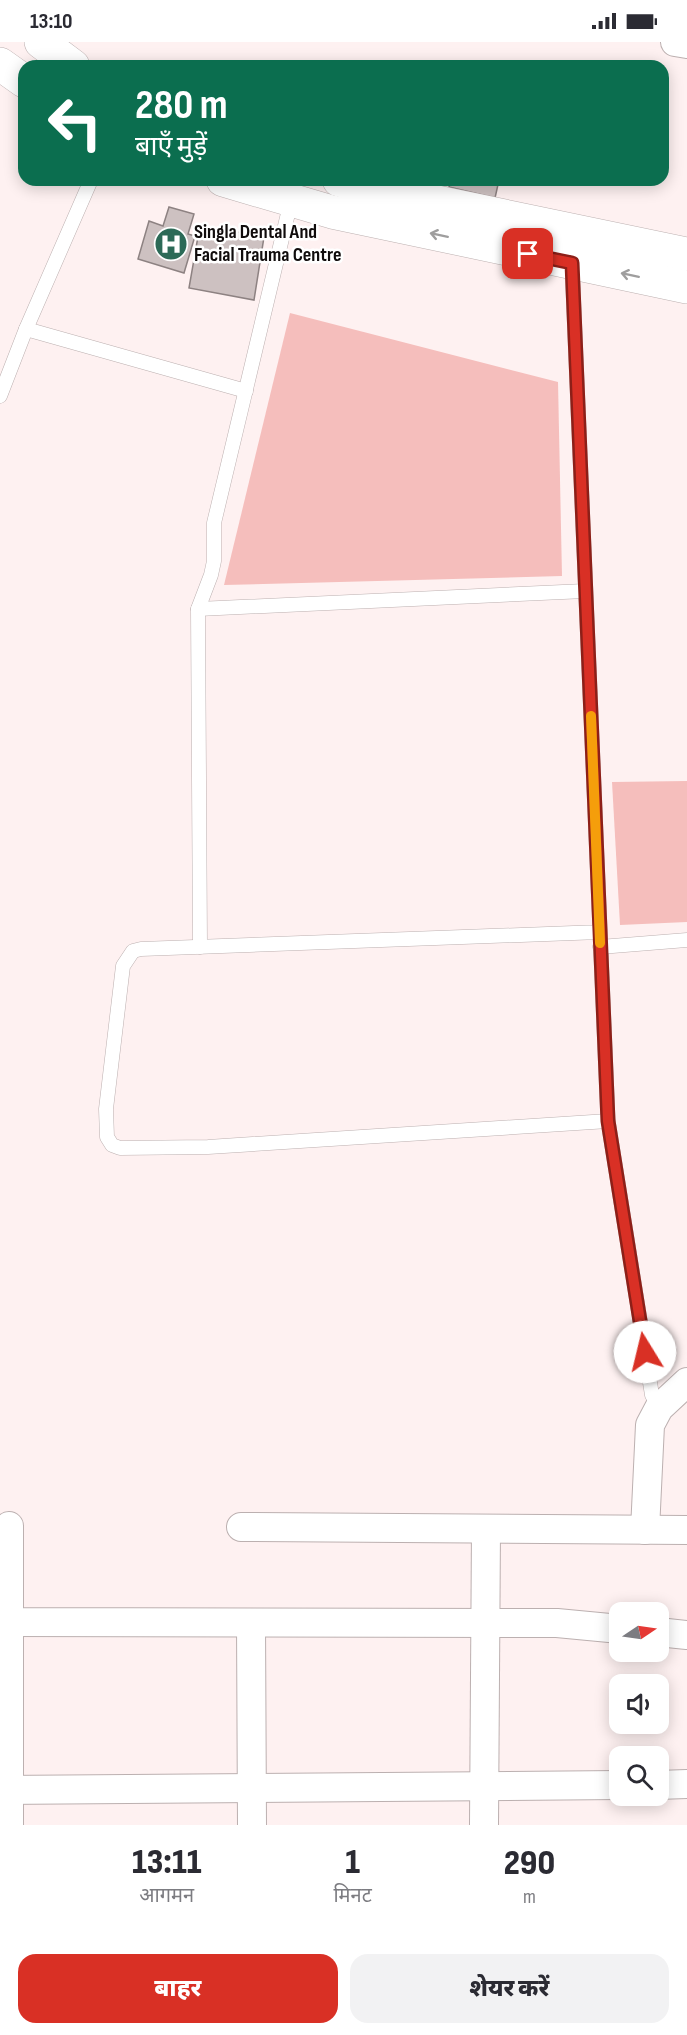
<!DOCTYPE html>
<html lang="hi">
<meta charset="utf-8">
<style>
body{margin:0;font-family:"Sofia Sans Condensed","Noto Sans Devanagari",sans-serif;background:#f2f2f3;color:#2b2b33;height:100vh;display:flex;flex-direction:column;font-size:22px;white-space:nowrap}
*{box-sizing:border-box;margin:0}
p{font-size:20px;color:#7c7c81}
.icon{flex:none;width:33px;height:33px;fill:none;stroke:currentColor;stroke-width:2;stroke-linecap:round;stroke-linejoin:round}
.map{position:relative;height:1783px;overflow:hidden}
.details{display:flex;flex-direction:column;background:#fff;flex:1}
.details>*{flex:none}
.guide{position:absolute;left:18px;top:18px;width:651px;height:126px;border-radius:18px;box-shadow:0 3px 15px #0003;background:#0b6e4f;color:#fff;overflow:hidden}
.needle{width:39px;rotate:77deg}
.buttons{position:absolute;left:609px;top:1560px;display:grid;gap:12px}
.buttons a{display:grid;place-items:center;width:60px;height:60px;border-radius:12px;background:#fff;box-shadow:0 3px 15px #0003;font-size:30px}
.pin{position:absolute;display:grid;place-items:center;width:51px;height:51px;color:#fff;margin:-26px;border-radius:12px;box-shadow:0 3px 9px #0006}
.me{position:absolute;width:66px;margin:-33px;rotate:351deg;stroke-linejoin:round;filter:drop-shadow(0 0 4px #0008)}
.turn{display:flex;align-items:center;gap:21px;height:126px;padding:0 18px;font-size:27px}
.turn .icon{width:78px;height:78px;stroke-width:2.5}
.turn b{display:block;font-size:42px;line-height:51px}
.eta{display:flex;justify-content:space-evenly;align-items:center;height:102px;text-align:center}
.eta b{font-size:36px;font-weight:800;line-height:42px}
.action{display:flex;gap:12px;margin-top:auto;padding:12px 18px}
.action a{flex:1;height:69px;border-radius:18px;background:#d93025;color:#fff;font-size:24px;font-weight:800;line-height:69px;text-align:center}
.action a+a{background:#f2f2f3;color:#2b2b33}
.status{display:flex;justify-content:space-between;align-items:center;height:42px;padding:0 30px;background:#fff;direction:ltr}
.status svg{height:16px;fill:currentColor}
.map>svg:first-child{display:block}
.green{fill:#f5bebc}
.building{fill:#cdc1c1;stroke:#8d8282;stroke-width:1.5}
.lines{fill:none;stroke-linecap:round;stroke-linejoin:round}
.lane-casing{stroke:#bcb0b0;stroke-width:15}
.street-casing{stroke:#bcb0b0;stroke-width:30}
.secondary-casing{stroke:#bcb0b0;stroke-width:34}
.lane{stroke:#fff;stroke-width:14}
.street{stroke:#fff;stroke-width:28}
.secondary{stroke:#fff;stroke-width:33}
.oneway{stroke:#9f9e9e}
.route-casing{stroke:#8d1f18;stroke-width:15}
.route{stroke:#d93025;stroke-width:10}
.slow{stroke:#f59e0b;stroke-width:10}
.labels{text-anchor:middle;dominant-baseline:central;stroke-width:5;stroke-linejoin:round;paint-order:stroke}
.poi-label{font-size:20px;font-weight:bold;fill:#100c0c;stroke:#fff;text-anchor:start}
</style>
<div class="status"><b>13:10</b><svg viewBox="0 0 49 12"><path d="M0 12V9h3v3zM5 12V6h3v6zM10 12V3h3v9zM15 12V0h3v12zM26 1h20v11H26zM47 4h2v5h-2z"/></svg></div>
<div class="map">
<svg width="687" height="1783" viewBox="0 0 687 1783">
<rect width="100%" height="100%" fill="#fef1f1"/>
<g class="green">
<polygon points="290,271 558,340 562,534 224,543"/>
<polygon points="687,739 687,880 620,883 612,740"/>
</g>
<g class="building">
<polygon points="451,138 499,138 495,156 449,145"/>
<polygon points="169,165 194,172 188,192 195,194 184,231 138,217 149,179 163,184"/>
<polygon points="200,183 264,195 254,258 189,246"/>
</g>
<g class="lines">
<g class="lane-casing">
<g id="lane">
<polyline points="572,222 608,1079 208,1105 120,1106 112,1103 107,1095 106,1067 123,924 133,909 141,907 600,890"/>
<polyline points="26,287 246,349"/>
<polyline points="0,354 26,287 91,138"/>
<polyline points="198,567 585,549"/>
<polyline points="200,905 198,567 211,533 214,519 214,481 296,138"/>
<polyline points="600,905 687,898"/>
<polyline points="608,1079 652,1353 659,1366"/>
</g>
</g>
<g class="street-casing">
<g id="street">
<polyline points="675,0 687,2"/>
<polyline points="9,1484 9,1783"/>
<polyline points="241,1485 687,1488"/>
<polyline points="645,1488 650,1383 659,1366 687,1340"/>
<polyline points="0,1578 9,1580 557,1581 620,1587"/>
<polyline points="251,1581 252,1783"/>
<polyline points="658,1590 687,1593"/>
<polyline points="658,1743 687,1742"/>
<polyline points="0,1748 620,1743"/>
<polyline points="484,1783 486,1487"/>
</g>
</g>
<g class="secondary-casing">
<g id="secondary">
<polyline points="41,0 73,24"/>
<polyline points="0,22 24,39"/>
<polyline points="223,138 332,170 687,245"/>
<polyline points="339,138 360,144 687,212"/>
</g>
</g>
<use href="#lane" class="lane"/>
<use href="#street" class="street"/>
<use href="#secondary" class="secondary"/>
</g>
<defs><path id="oneway-shaft" d="M-6 0H5M1.5-3L5.5 0L1.5 3" fill="none" stroke-width="1.6" stroke-linecap="round" stroke-linejoin="round" transform="scale(1.5)"/></defs>
<g class="oneway">
<use href="#oneway-shaft" transform="translate(439 193) rotate(-168)"/>
<use href="#oneway-shaft" transform="translate(630 233) rotate(-168)"/>
</g>
<g class="lines">
<g class="route-casing">
<polyline id="route" points="528,212 572,221 608,1079 645,1310"/>
</g>
<use href="#route" class="route"/>
<polyline class="slow" points="591,674 600,901"/>
</g>
<defs>
<g id="hospital-disc" transform="scale(1.725)"><circle r="9.5" fill="#2c6a57" stroke="#fff"/><path d="M-5-5h3v3.5h4V-5h3V5h-3V1.5h-4V5h-3Z" fill="#fff"/></g>
</defs>
<g fill-rule="evenodd">
<use href="#hospital-disc" x="171" y="202"/>
</g>
<g class="labels">
<g class="poi-label">
<text x="194" y="190">Singla Dental And<tspan x="194" dy="23">Facial Trauma Centre</tspan></text>
</g>
</g>
</svg>
<div class="buttons">
<a><svg class="needle" viewBox="-14 -14 28 28"><path d="M0-13l5 13h-10z" fill="#e53935"/><path d="M0 13l5-13h-10z" fill="#7c7c81"/></svg></a>
<a><svg class="icon" aria-label="sound" viewBox="0 0 24 24"><path d="M4 9h4l5-4v14l-5-4H4zM17 9q2 3 0 6"/></svg></a>
<a><svg class="icon" aria-label="search" viewBox="0 0 24 24"><circle cx="10" cy="10" r="6"/><path d="M15 15l6 6"/></svg></a>
</div>
<div class="pin" style="left:528px;top:212px;background:#d93025"><svg class="icon" aria-label="arrive" viewBox="0 0 24 24"><path d="M6 21V4h12l-3 4 3 4H6"/></svg></div>
<svg class="me" style="left:645px;top:1310px" viewBox="-20 -20 40 40"><circle r="19" fill="#fff"/><path d="M0-13L10 11 0 6-10 11z" fill="#d93025"/></svg>
<div class="guide">
<div class="turn"><svg class="icon" aria-label="left" viewBox="0 0 24 24"><path d="M17 20v-9H6M10 6l-5 5 5 5"/></svg><div><b>280 m</b>बाएँ मुड़ें</div></div>
</div>
</div>
<section class="details">
<div class="eta">
<div><b>13:11</b><p>आगमन</p></div>
<div><b>1</b><p>मिनट</p></div>
<div><b>290</b><p>m</p></div>
</div>
<div class="action"><a>बाहर</a><a>शेयर करें</a></div>
</section>
